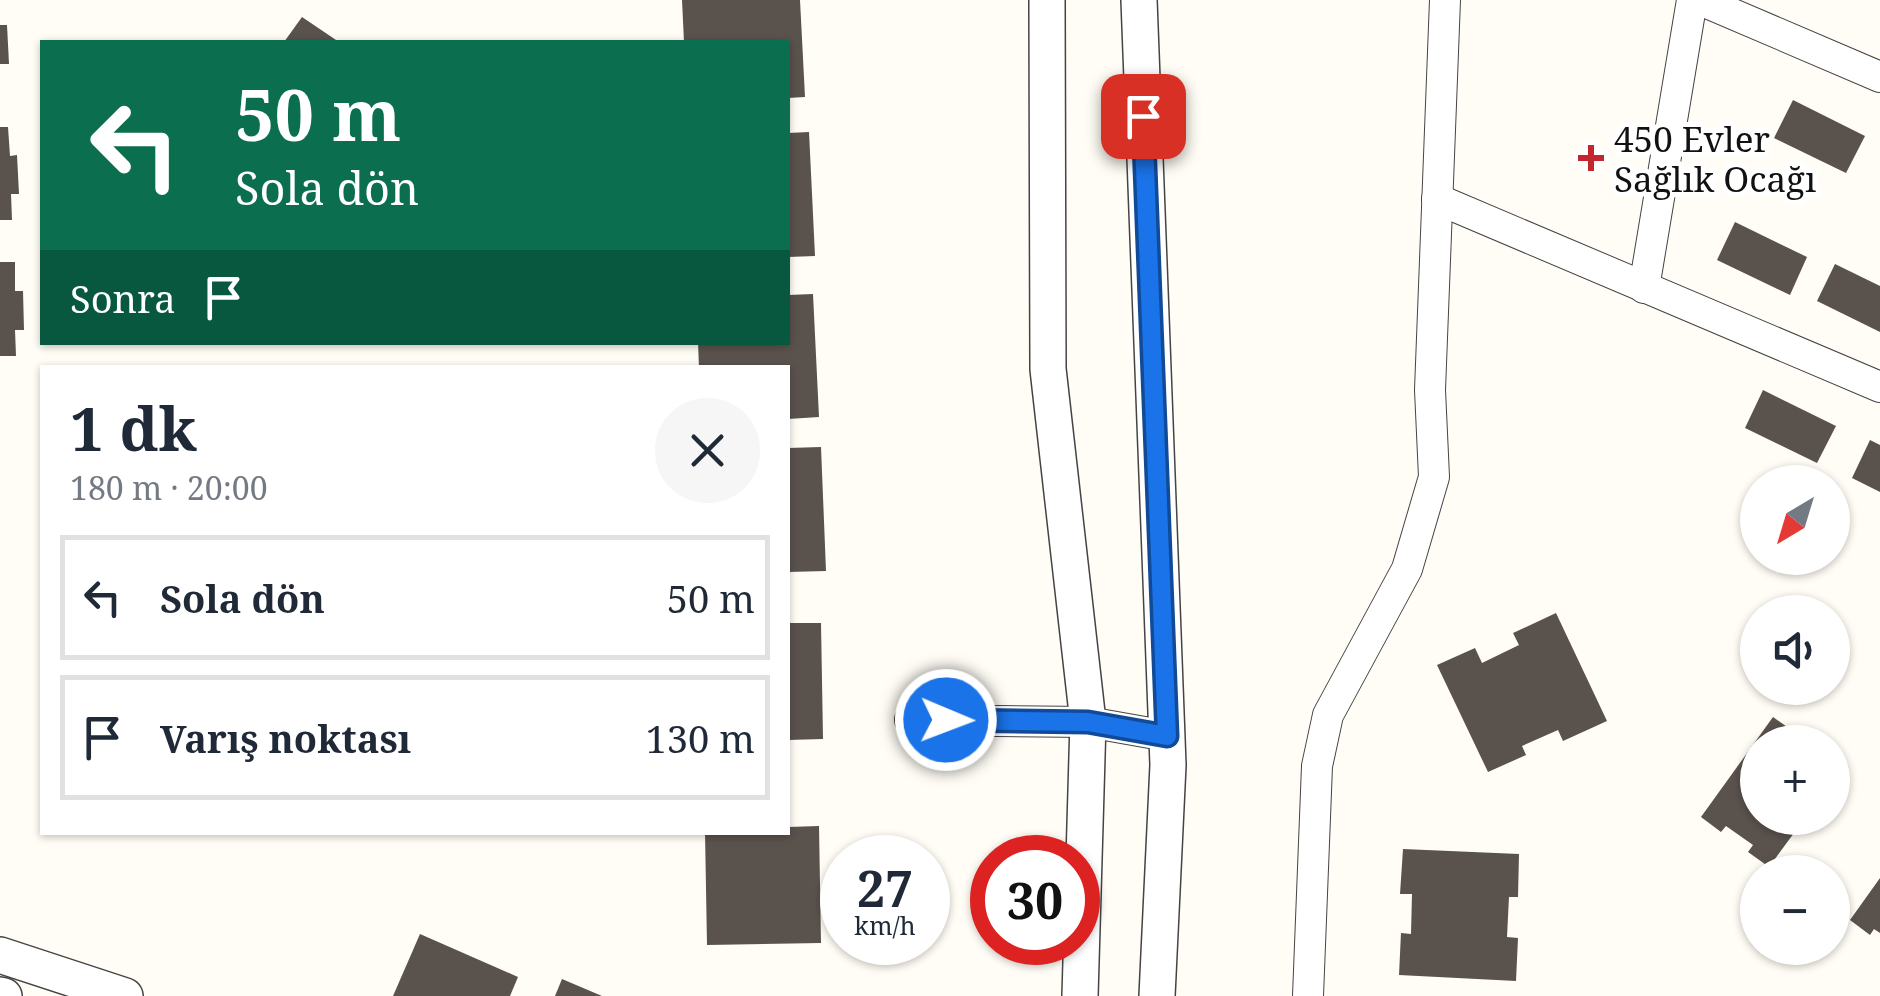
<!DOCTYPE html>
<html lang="tr">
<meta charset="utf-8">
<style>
body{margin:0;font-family:"Noto Serif",serif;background:#f6f6f7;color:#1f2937;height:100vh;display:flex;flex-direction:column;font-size:38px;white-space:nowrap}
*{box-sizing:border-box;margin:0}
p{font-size:32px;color:#747a83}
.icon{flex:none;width:55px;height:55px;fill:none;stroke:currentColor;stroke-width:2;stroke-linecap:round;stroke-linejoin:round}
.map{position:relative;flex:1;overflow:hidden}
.details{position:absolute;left:40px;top:365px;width:750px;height:470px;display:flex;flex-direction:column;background:#fff;border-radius:0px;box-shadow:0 2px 8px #0004}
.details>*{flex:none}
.top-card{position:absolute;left:40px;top:40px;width:750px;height:305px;border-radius:0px;box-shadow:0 2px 8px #0004;background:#0b6e4f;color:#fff;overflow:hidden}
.needle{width:65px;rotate:218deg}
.controls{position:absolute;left:1740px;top:465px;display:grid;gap:20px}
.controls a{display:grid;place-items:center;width:110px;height:110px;border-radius:50%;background:#fff;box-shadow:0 2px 8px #0004;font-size:50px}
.speed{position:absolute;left:820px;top:835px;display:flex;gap:20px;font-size:50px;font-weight:700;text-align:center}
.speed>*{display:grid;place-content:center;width:130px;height:130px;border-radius:50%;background:#fff;box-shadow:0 2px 8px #0004;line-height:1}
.speed small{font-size:25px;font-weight:400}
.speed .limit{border:15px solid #d22;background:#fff;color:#111}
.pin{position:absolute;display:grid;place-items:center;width:85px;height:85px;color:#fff;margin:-42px;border-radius:20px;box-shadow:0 5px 15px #0006}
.me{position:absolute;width:110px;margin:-55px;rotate:91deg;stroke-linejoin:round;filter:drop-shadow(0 0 8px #0008)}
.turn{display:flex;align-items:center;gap:35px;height:210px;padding:0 30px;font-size:45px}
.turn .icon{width:130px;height:130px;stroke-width:2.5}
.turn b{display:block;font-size:70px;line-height:85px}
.then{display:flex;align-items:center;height:95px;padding:0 30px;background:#0003;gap:20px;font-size:38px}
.round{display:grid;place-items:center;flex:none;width:105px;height:105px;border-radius:52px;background:#f6f6f7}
.headline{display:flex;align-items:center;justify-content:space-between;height:170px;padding:0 30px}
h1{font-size:60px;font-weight:700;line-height:75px}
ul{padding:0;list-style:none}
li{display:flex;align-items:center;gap:30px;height:125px;margin:0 20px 15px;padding:0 10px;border:5px solid #e0e1e3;border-radius:0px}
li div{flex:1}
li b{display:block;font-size:38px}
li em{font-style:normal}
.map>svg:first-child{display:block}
.building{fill:#5a524d}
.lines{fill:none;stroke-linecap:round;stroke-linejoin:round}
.minor-casing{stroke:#444;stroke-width:32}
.tertiary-casing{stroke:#444;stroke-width:38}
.minor{stroke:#fff;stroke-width:30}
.tertiary{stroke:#fff;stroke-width:35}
.route-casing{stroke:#114b97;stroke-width:25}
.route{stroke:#1a73e8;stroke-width:18}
.poi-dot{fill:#c4262e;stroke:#fff;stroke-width:4}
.labels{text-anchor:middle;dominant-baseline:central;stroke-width:10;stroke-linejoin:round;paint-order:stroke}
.poi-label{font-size:35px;fill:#111;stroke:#fff;text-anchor:start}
</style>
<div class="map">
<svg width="1880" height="996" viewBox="0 0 1880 996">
<rect width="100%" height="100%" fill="#fffdf5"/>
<g class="building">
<polygon points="682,0 800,0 805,97 788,98 788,42 684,42"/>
<polygon points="302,17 339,42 284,42"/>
<polygon points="0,25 7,25 9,64 0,64"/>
<polygon points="1793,100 1865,136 1846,173 1774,138"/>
<polygon points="0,127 8,127 10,156 17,155 19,194 11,194 12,220 0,220"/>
<polygon points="809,132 815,256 788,257 788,133"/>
<polygon points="1735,222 1807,257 1790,295 1717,260"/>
<polygon points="0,262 15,262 15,291 23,291 24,330 15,330 16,356 0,356"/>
<polygon points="1835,264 1880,286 1880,332 1817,301"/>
<polygon points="813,294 819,417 788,419 788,368 699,368 698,342 788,342 788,295"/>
<polygon points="1763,390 1836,426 1817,463 1745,428"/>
<polygon points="1870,440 1880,445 1880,492 1852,478"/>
<polygon points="821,447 826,571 788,572 788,448"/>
<polygon points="1556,613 1607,721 1563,741 1558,730 1522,746 1526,755 1488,772 1437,665 1475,648 1482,663 1519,645 1513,633"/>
<polygon points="788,623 821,623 823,739 788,740"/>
<polygon points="1773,717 1790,729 1784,737 1793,742 1758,742 1758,818 1805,818 1769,867 1748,852 1753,845 1726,826 1721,832 1701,817"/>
<polygon points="819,826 821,943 707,945 705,832 788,832 788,827"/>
<polygon points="1403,849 1519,854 1518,897 1509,897 1507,937 1518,938 1516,981 1399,975 1401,933 1411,934 1412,894 1400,894"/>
<polygon points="1880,878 1880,933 1874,929 1870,935 1850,920"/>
<polygon points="420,934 518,977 510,996 393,996"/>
<polygon points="562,979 602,996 555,996"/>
</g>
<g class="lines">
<g class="minor-casing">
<g id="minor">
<polyline points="1700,0 1880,77"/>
<polyline points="1437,199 1880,387"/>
<polyline points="1644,288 1692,0"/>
<polyline points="910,720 1088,722 1167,736"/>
<polyline points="1308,996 1317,766 1328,715 1407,569 1434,477 1430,390 1445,0"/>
</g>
</g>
<g class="tertiary-casing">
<g id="tertiary">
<polyline points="1047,0 1048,369 1088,722 1080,996"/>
<polyline points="1139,0 1168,765 1157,996"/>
<polyline points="0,955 125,996"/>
<polyline points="0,995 4,996"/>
</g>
</g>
<use href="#minor" class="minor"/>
<use href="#tertiary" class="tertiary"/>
</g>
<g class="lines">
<g class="route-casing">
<polyline id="route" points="946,720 1088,722 1167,736 1143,116"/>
</g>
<use href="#route" class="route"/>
</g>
<path class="poi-dot" d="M1586 143h10v10h10v10h-10v10h-10v-10h-10v-10h10z"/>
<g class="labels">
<g class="poi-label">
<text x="1614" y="138">450 Evler<tspan x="1614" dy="40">Sağlık Ocağı</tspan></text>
</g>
</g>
</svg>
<div class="controls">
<a><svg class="needle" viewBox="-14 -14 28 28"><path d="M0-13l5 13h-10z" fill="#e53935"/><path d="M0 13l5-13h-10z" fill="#747a83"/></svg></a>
<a><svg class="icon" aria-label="sound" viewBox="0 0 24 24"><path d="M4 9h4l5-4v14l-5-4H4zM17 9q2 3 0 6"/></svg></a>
<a>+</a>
<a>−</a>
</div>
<div class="speed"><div>27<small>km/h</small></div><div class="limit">30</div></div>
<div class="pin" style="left:1143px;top:116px;background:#d93025"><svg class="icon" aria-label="arrive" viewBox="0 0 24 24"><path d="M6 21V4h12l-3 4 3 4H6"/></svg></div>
<svg class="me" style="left:946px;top:720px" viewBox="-20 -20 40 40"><circle r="17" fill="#1a73e8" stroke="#fff" stroke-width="3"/><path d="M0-11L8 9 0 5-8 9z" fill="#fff"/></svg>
<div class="top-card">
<div class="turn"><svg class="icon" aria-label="left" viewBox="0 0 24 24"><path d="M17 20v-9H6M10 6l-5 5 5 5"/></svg><div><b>50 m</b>Sola dön</div></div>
<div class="then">Sonra<svg class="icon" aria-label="arrive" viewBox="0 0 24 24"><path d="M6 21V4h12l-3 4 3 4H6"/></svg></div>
</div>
<section class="details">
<div class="headline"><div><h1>1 dk</h1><p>180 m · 20:00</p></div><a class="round"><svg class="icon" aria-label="close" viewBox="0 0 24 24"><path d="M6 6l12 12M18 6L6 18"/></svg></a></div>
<ul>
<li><svg class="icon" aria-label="left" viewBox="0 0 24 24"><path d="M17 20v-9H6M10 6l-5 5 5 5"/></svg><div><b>Sola dön</b></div><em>50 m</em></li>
<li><svg class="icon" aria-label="arrive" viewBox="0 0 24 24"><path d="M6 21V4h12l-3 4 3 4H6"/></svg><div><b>Varış noktası</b></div><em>130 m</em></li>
</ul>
</section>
</div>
